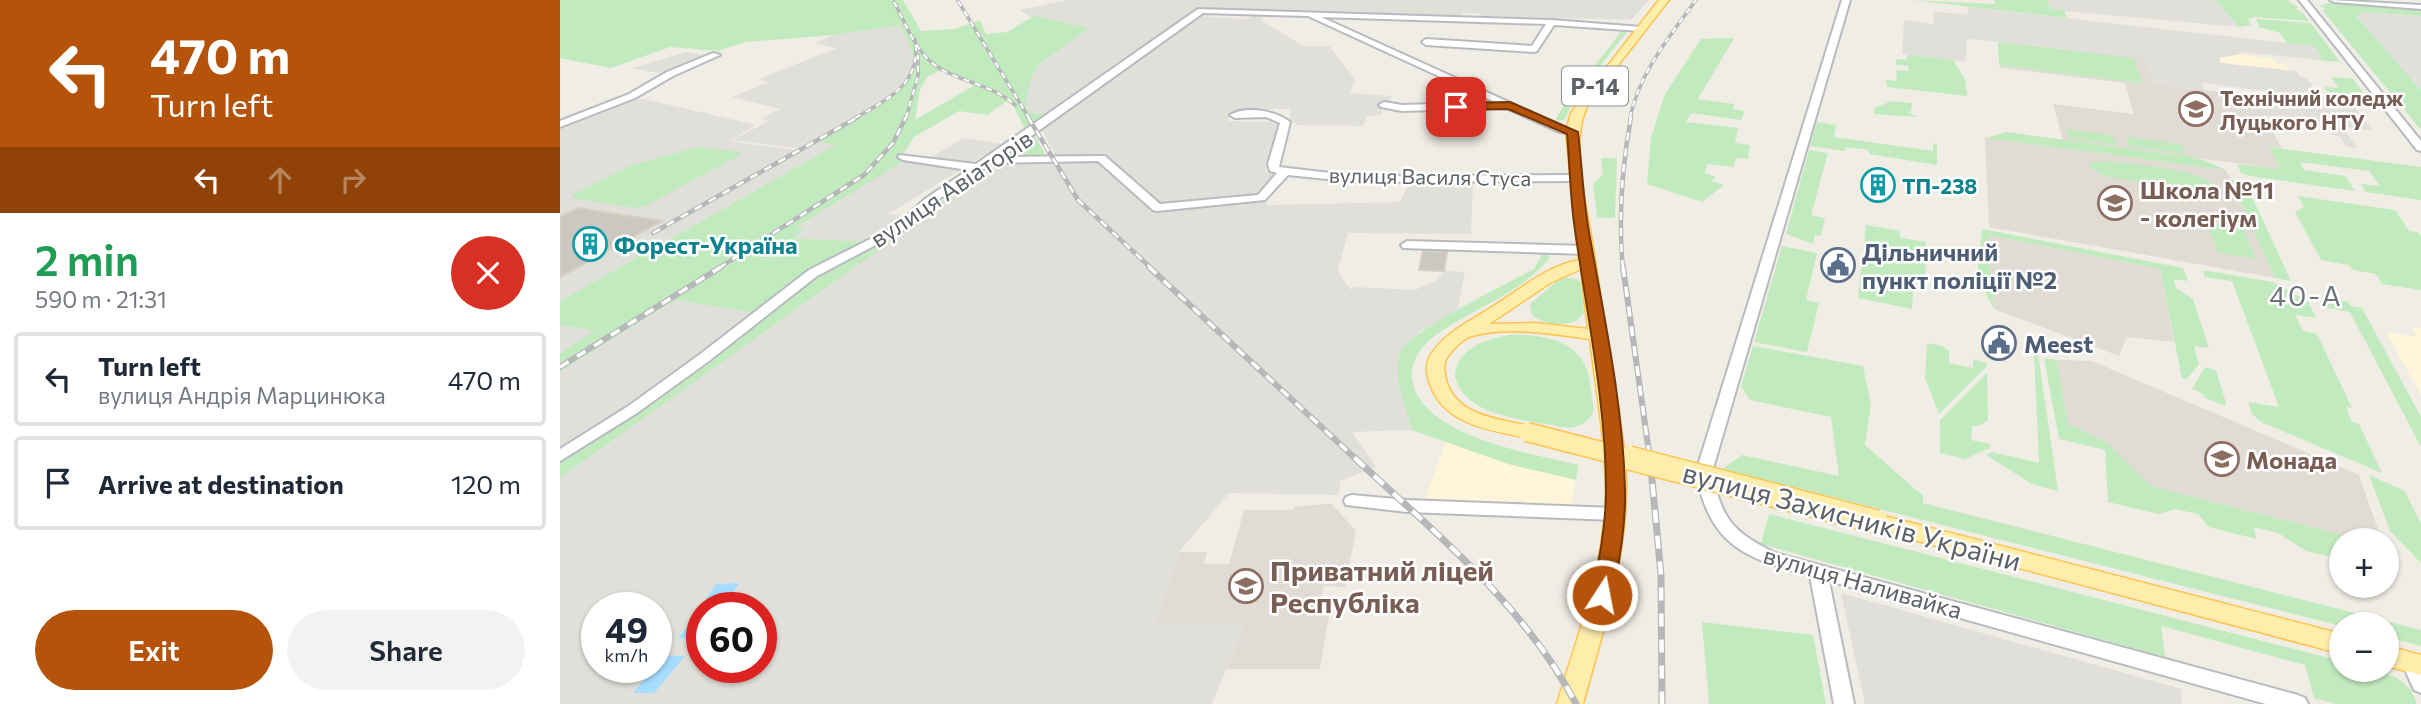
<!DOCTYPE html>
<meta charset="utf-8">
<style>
body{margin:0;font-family:Commissioner,sans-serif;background:#f2f2f3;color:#1f2937;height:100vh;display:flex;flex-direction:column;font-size:26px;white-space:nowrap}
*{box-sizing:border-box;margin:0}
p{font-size:23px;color:#747a83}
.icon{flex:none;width:38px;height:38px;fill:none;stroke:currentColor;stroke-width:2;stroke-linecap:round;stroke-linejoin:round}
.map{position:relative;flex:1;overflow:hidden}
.details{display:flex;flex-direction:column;background:#fff;width:560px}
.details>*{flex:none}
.hud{background:#b45309;color:#fff;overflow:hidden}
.tools{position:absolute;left:1769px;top:528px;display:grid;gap:14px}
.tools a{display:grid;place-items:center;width:70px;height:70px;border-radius:50%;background:#fff;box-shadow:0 2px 5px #0004;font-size:35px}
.speed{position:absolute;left:21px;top:592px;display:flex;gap:14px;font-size:35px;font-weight:700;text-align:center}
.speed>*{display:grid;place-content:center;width:91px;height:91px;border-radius:50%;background:#fff;box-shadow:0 2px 5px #0004;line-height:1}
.speed small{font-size:18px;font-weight:400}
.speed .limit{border:10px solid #d22;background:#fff;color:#111}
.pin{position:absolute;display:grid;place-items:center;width:60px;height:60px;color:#fff;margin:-30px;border-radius:14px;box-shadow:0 4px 10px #0006}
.me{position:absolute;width:77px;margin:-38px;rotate:11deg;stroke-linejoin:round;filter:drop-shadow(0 0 5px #0008)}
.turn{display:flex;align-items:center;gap:24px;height:147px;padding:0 35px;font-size:32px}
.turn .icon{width:91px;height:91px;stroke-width:2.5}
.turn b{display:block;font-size:49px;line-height:60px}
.lanes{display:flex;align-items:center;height:66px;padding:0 35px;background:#0003;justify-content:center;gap:35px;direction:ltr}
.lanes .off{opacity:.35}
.round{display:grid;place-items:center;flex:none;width:74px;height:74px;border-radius:37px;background:#f2f2f3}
.summary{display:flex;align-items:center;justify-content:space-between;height:119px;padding:0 35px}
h1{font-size:42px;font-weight:600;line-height:52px;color:#1e9e55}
.cta{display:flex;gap:14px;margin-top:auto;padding:14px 35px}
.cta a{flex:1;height:80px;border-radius:42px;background:#b45309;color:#fff;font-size:28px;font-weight:600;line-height:80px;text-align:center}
.cta a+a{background:#f2f2f3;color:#1f2937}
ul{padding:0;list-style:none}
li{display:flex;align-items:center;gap:21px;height:94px;margin:0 14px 10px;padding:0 21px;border:4px solid #e0e1e3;border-radius:7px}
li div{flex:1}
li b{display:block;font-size:26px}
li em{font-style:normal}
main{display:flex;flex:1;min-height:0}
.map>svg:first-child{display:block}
.commercial{fill:#fff5db}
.industrial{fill:#e1dfd9;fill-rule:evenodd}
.education{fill:#e0dcd4}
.green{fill:#c2eabf;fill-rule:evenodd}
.water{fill:#a6ddff}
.building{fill:#cbc8c2;stroke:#d6cfc2;stroke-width:2}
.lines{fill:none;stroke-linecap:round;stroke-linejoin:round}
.minor-casing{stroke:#b7bbc0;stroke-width:4}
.major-casing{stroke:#fec350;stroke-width:3}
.minor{fill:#fff;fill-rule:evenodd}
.major{fill:#ffedab;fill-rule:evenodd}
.rail-far3-casing{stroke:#b6b7b8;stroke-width:3.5}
.rail-far2-casing{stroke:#b6b7b8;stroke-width:4.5}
.rail-far1-casing{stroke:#b6b7b8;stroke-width:6}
.rail-casing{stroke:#b6b7b8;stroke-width:7}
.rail-far3{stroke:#fff;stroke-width:2;stroke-dasharray:6;stroke-linecap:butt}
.rail-far2{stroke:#fff;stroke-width:2.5;stroke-dasharray:8;stroke-linecap:butt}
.rail-far1{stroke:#fff;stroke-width:3.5;stroke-dasharray:10;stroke-linecap:butt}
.rail{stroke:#fff;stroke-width:4.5;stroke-dasharray:13;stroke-linecap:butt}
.major-bridge-far1-casing{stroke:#fec350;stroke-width:21;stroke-linecap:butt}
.major-bridge-casing{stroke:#fec350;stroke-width:26;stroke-linecap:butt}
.major-bridge-far1{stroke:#ffedab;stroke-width:18}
.major-bridge{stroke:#ffedab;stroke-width:23}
.route{fill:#b45309;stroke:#753606;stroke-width:2}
.labels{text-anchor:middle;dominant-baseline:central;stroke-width:5;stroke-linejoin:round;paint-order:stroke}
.far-education-label{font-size:21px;font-weight:bold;fill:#785e54;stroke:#fff;text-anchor:start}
.far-street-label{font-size:21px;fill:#5c6267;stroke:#fff}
.far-culture-label{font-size:21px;font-weight:bold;fill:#0d838f;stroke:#fff;text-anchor:start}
.shield{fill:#fff;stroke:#8d9195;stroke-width:2}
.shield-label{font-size:23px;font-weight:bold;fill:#5c6267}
.street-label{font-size:24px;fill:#5c6267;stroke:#fff}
.education-label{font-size:24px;font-weight:bold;fill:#785e54;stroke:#fff;text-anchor:start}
.culture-label{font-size:24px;font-weight:bold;fill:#0d838f;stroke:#fff;text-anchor:start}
.service-label{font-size:24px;font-weight:bold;fill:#4e5e75;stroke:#fff;text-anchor:start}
.quarter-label{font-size:28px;letter-spacing:2px;fill:#6d7479;stroke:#fff}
.near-street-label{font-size:28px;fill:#5c6267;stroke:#fff}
.near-education-label{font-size:28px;font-weight:bold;fill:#785e54;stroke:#fff;text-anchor:start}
</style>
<main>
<section class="details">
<div class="hud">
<div class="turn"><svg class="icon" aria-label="left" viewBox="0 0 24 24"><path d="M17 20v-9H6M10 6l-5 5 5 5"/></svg><div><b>470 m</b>Turn left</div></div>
<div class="lanes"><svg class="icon" aria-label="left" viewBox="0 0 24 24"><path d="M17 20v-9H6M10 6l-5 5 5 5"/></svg><svg class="icon off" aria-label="ahead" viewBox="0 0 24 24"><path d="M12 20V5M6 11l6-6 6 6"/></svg><svg class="icon off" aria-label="right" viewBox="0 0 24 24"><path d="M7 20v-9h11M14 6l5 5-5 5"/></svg></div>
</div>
<div class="summary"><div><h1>2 min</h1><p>590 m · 21:31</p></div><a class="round" style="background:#d93025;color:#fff"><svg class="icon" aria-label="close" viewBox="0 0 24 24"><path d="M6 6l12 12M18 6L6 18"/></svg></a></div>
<ul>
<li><svg class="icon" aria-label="left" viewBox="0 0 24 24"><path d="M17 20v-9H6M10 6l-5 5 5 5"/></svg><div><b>Turn left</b><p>вулиця Андрія Марцинюка</p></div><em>470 m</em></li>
<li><svg class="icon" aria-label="arrive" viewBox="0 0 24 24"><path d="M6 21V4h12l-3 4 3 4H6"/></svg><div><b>Arrive at destination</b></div><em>120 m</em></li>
</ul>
<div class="cta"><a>Exit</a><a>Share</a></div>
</section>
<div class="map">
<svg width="1861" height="704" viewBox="0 0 1861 704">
<rect width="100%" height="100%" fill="#f0ede5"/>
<g class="commercial">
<polygon points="1680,54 1713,59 1716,63 1724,64 1729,70 1661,63 1659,58"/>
<polygon points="1852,327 1861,328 1861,395 1826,332 1857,337"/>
<polygon points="886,442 949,464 1016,480 1011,507 865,499"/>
</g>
<g class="industrial">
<polygon points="508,0 1089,0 1071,20 921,16 921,13 903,13 901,17 636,8 622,17 626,18 618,24 490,114 470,113 465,106 469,83 478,65 528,28 470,17 460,10"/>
<polygon points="1487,0 1655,0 1679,27 1504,11 1491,9"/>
<polygon points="1407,7 1754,46 1764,58 1759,60 1680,52 1680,54 1659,58 1661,63 1736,71 1739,76 1747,78 1758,95 1752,94 1753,97 1642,83 1644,90 1594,84 1583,57 1432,41 1407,39 1406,62 1342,54 1344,20 1374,24 1373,12 1408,14"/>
<polygon points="1801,12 1861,16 1861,90 1797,17"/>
<polygon points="694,14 705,14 701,20 743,46 769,46 795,79 790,93 831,96 830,101 822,107 822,115 807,116 803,126 736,125 735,122 729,122 731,109 708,109 706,113 669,113 668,121 712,122 719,125 706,171 718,173 699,196 601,206 545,156 496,156 482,130 571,64 639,16 687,19"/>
<polygon points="342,25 355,60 346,79 323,101 237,148 172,140 209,121 200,119 220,109 172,97 209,82 199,79 277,48 254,43 274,35"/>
<polygon points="127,52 149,56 105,74 71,68"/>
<polygon points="1691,95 1795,107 1812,130 1782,126 1797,148 1786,147 1779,136 1772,135 1763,123 1703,115"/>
<polygon points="84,99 196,125 169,141 236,150 253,141 278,144 0,301 0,128 64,100"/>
<polygon points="404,138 442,144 410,164 372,157"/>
<polygon points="345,159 403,168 332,212 322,212 348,217 311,242 232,238 243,229 235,228 269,205 280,202 277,200"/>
<path d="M540,160l52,50 103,-10 10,2 3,3 132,-3 9,-19h64l-2,51 -123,-1 -10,36 2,6 11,15 3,-3 61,3 20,-9 9,-10 21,1 -8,40 -38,20 -21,38 14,60 -60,2 24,35 -36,14 -1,14 -110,-2 -50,59 -22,73 89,-2 -34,81h-652v-226l441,-316zM37,607h59v60h-59zM142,607h59v60h-59z"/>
<polygon points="115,300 196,313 0,452 0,372"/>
<polygon points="0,325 36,331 0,353"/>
<polygon points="1281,593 1621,689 1622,704 1305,704"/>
</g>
<g class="education">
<polygon points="1438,42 1583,57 1594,84 1677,94 1679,97 1694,99 1722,148 1710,147 1721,169 1503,140 1493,104 1574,114 1565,83 1440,68"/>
<polygon points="1425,138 1666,170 1715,278 1429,227"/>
<polygon points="1428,235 1600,269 1614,342 1567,337 1559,356 1434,309"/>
<polygon points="1497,360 1532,361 1799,475 1822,541 1806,541 1590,486 1546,442 1508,424"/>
<polygon points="766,504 772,504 796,531 785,587 764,586 758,615 769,616 760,669 667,669 685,623 596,625 619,552 647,552 644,564 669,564 684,510 733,510 734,507"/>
</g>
<g class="green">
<path d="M0,0h343l18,31 34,-2 25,-9 6,14 21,-2 28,-16 54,12 -51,37 -8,17 -5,24 5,7 20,1 -41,31 -7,-1 23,-15 -11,-22 -7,-6 -20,14 -28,-4 -45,26 -9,15 -8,5 8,2 -1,2 -108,66 8,2 -11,9 78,4 -115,71 -81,-13 -115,72v-19l35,-22 -35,-6v-24l276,-156 -23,-4c35,-20 90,-39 102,-81l-14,-35 -67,10 -88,7 -28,9 -48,-4 -59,21 -51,-10zM380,71l35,14 -60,35 5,-30 8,-14z"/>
<polygon points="1352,0 1435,4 1434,0 1487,0 1491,9 1504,10 1507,18"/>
<polygon points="1655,0 1727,0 1739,8 1734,8 1743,13 1749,21 1694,17 1688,19 1691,25 1679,27"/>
<polygon points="1768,3 1861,9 1861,16 1801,12 1797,17 1861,90 1861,130 1762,10 1765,10 1763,7 1759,6"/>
<polygon points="1696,19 1751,23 1780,62 1759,60 1758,58 1763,57 1754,46 1727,43 1720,33 1699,27"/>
<path d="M1036,27l26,2 5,3 -50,63 -13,25 -9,1c18,-35 44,-57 66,-90z"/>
<polygon points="1174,38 1138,99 1174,104 1173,109 1185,111 1181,120 1131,113 1126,122 1178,128 1175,143 1190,145 1188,159 1176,158 1174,167 1147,164 1145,173 1156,177 1151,181 1164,185 1142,202 1087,184 1091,138 1105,94 1141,39"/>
<polygon points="1438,42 1574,58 1582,83 1439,65"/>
<polygon points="1347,55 1393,60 1405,79 1407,96 1327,87 1326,80 1337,81 1336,70 1349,71 1348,66 1336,65 1336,59 1347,60"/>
<polygon points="1771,77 1793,79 1811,103 1806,103 1808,106 1775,102 1764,87 1779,88"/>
<polygon points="1332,101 1352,103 1351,112 1346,111 1357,117 1314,114 1314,108"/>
<polygon points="1257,122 1276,125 1274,137 1373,151 1373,143 1377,144 1377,165 1309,154 1309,150 1286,147 1285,151 1250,146"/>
<polygon points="1506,129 1553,135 1556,145 1508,138"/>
<polygon points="473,132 487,158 443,157 443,154"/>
<polygon points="1447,132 1639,158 1666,170 1425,138"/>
<polygon points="1567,137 1622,144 1626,154 1570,146"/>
<polygon points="138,147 180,152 179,156 85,206 75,208 12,198 14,194 72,165"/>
<polygon points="1709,147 1861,167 1861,200 1806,192 1801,184 1820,186 1809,171 1740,162 1744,170 1785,176 1795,191 1690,176 1681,173 1677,164 1721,169"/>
<polygon points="1249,150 1268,153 1251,215 1265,218 1261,236 1255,235 1253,244 1226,234"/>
<polygon points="1041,158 1057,158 1055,218 1037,218 1033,184 1043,174"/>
<path d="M1543,161c21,2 103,8 112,26l-13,4 -95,-14 -18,-10 2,-4z"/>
<polygon points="1671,180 1697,183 1699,187 1687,186 1731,281 1715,278"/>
<polygon points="396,191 400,192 0,478 0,460 256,274 323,241 362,209 370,210"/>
<polygon points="1738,196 1835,210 1849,231 1858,232 1861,236 1861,290 1822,284 1816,274 1793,270 1789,265 1761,260 1735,212 1744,207"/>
<polygon points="1647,223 1683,228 1696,259 1658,253"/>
<polygon points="1306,225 1339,231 1341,238 1366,242 1365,281 1354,281 1352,309 1298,298"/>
<polygon points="1422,229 1623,268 1628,281 1614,279 1616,288 1633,299 1649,348 1634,346 1639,364 1627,379 1622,378 1600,269 1428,235 1434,309 1417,277"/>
<polygon points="1222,246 1257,253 1246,300 1259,303 1247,352 1194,342"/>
<path d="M984,251l6,6c-29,38 -81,52 -118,81 -12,9 -22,25 -20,41 9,58 119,74 166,86l-2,15 -68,-16 -96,-34c-5,-23 -21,-56 -11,-79 10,-21 108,-68 133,-82z"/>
<polygon points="1643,270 1712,282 1748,301 1756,318 1735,315 1743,331 1757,334 1792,408 1786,407 1792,422 1799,424 1822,473 1701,422 1692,414 1688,402 1719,407 1672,281 1645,277"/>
<path d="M1002,277l15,2 4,4 3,30c-12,16 -37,14 -52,2l-2,-11z"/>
<polygon points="1758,297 1789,302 1791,306 1802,308 1861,417 1861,447 1790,312 1763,307"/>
<path d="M950,335c26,-1 62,3 75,30 6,13 6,31 9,45 -5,14 -18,19 -33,17 -33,-8 -97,-9 -106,-51 2,-28 31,-37 55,-41z"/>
<polygon points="1367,343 1382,346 1389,351 1389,363 1413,368 1413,359 1426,363 1427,366 1379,414 1365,378"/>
<polygon points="1193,346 1303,366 1311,405 1305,445 1363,496 1363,503 1861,630 1861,646 1827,637 1827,625 1781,626 1162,469 1182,455 1279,476 1271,417 1190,400 1181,386"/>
<polygon points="1474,353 1478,354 1498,491 1472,484 1426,455 1432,452 1479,463"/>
<polygon points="1484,358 1497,360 1508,424 1546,442 1591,486 1806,541 1782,541 1781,559 1746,551 1718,533 1694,527 1696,539 1649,527 1638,514 1615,509 1598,514 1548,502 1545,450 1499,439"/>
<polygon points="1645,367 1656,370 1666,403 1665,406 1643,397 1644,394 1632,389"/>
<polygon points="1427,373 1428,420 1419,426 1412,426 1411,440 1430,444 1430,448 1403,460 1398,457 1380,453 1380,420"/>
<polygon points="1809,475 1845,491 1861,524 1861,563 1830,531"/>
<path d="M1209,514l572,147 1,9c30,0 64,-1 75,34h-81l-22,-6 -9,-33 -144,-39 4,31 -404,-113z"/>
<polygon points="1142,622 1253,635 1266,704 1149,704"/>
</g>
<g class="water">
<polygon points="179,583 163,607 142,607 142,637 119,638 156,584"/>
<polygon points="104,655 125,656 94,693 73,693"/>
</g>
<g class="building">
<polygon points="18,208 102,221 0,277 0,217"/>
<polygon points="863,251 887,252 884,271 859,270"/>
</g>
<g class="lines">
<g class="minor-casing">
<g id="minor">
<path d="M1282,0h8l-138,472c10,48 20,59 63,81l523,142 7,3 3,6h-42l-437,-123 25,123h-20l-24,-128c-67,-19 -100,-30 -114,-104z"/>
<polygon points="1739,0 1747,0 1861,141 1861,151 1857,150"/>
<polygon points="1770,0 1861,5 1861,9 1774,2"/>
<path d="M638,9l354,11 89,7 4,2 -4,2 -87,-6 -17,26 -3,1 -108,-7 -4,-3 4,-3 106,7 14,-22 -225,-7 245,111 10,2v4l-17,-2 -53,-24 -104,3 -21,-4 -2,-2 5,-3 18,3 93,-3 -187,-86 -105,-3 -201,144 103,-1 55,48 98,-9 19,-22 -7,-2 -2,-7 12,-41 -14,-6 -31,1 -5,-3c16,-10 46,-4 60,7l-11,45 77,9 220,-1 5,3 -5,3 -220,1 -68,-7 -23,25 -108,11 -4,-1 -55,-49 -106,2 -59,40 -31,28 -85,45 -108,85 -72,52 -77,48v-12l67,-42 72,-52 110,-85 85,-43 31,-28 43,-29 -65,-10 -5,-3 1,-2 77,9z"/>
<polygon points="153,53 160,55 113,76 75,98 0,127 0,121 69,94 107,72"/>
<polygon points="847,241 1026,246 1032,250 1026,254 843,248 841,245"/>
<polygon points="792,495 847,500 1054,508 1060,510 1062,514 1060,518 1054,520 847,512 786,505 784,501 786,497"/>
<polygon points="1852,655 1859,657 1861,661 1861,693 1854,690 1842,663 1845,657"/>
</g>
</g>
<g class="major-casing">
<g id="major">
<path d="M1099,0h10l-79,101c-22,37 -5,99 2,140 7,48 15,97 22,146 6,35 13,70 12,105 -1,73 -24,142 -43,212h-26c21,-70 49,-141 49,-215 -1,-50 -10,-100 -16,-150 -37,-5 -82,-13 -118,-3 -9,2 -24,17 -27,26 -2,6 0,14 2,21 12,35 56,36 87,44l3,5 -3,5 -7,1c-37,-8 -83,-13 -97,-54 -3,-8 -5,-17 -1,-26 13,-25 44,-38 66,-53 27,-17 52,-39 84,-45l-13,-128 5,-19zM1021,269l7,60 -52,-6 -47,1 61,-41z"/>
<polygon points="1317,514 1782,634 1782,654 1309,528 1306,522 1309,516"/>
<polygon points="1827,646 1861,655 1861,675 1827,666"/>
</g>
</g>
<use href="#minor" class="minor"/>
<use href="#major" class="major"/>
<g class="rail-far3-casing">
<g id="rail-far3">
<polyline points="398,1 469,118"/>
<path d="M334,2c12,22 21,49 42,64 25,17 56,18 79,39"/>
<path d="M295,118c33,-19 67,-34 60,-79"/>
<polyline points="346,118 358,76 358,55"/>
<path d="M1070,118c9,-45 40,-82 66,-118"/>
</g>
</g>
<g class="rail-far2-casing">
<g id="rail-far2">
<polyline points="468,117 518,200 591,268"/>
<polyline points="93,233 298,117"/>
<polyline points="159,268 304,175 333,143 346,117"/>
<path d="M1063,268c-5,-51 -1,-101 8,-151"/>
</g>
</g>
<g class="rail-far1-casing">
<g id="rail-far1">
<polyline points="589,267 797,460"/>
<polyline points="1063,267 1090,460"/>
<polyline points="0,367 161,267"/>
</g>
</g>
<g class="rail-casing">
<g id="rail">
<path d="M795,458c81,76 169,146 221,246"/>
<polyline points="1090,458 1101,575 1102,704"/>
</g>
</g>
<use href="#rail-far3" class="rail-far3"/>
<use href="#rail-far2" class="rail-far2"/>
<use href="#rail-far1" class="rail-far1"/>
<use href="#rail" class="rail"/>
<g class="major-bridge-far1-casing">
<polyline id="major-bridge-far1" points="967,432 1076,460"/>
</g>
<g class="major-bridge-casing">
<polyline id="major-bridge" points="1069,458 1317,522"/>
</g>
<use href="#major-bridge-far1" class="major-bridge-far1"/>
<use href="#major-bridge" class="major-bridge"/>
</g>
<path class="route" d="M950,102l68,30c4,33 5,67 11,100 15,85 34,171 36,258 1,35 -6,71 -12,105l-3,6 -8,2 -7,-2 -3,-6c7,-34 14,-70 14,-105 0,-88 -19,-174 -31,-260 -5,-32 -5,-64 -8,-96l-59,-25 -52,1 -6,-3 6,-4z"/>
<defs>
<g id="university-ring" transform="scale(1.75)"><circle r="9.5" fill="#fff" stroke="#8d6e63" stroke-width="1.5"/><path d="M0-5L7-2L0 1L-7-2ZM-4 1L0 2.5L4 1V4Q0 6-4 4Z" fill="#8d6e63"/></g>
<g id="building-ring" transform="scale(1.75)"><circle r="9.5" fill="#fff" stroke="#0f9aa8" stroke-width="1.5"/><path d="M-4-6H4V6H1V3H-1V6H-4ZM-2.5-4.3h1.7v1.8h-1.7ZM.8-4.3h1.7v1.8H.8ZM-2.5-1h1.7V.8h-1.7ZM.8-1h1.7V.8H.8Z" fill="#0f9aa8"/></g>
<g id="school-ring" transform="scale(1.75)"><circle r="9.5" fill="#fff" stroke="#8d6e63" stroke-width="1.5"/><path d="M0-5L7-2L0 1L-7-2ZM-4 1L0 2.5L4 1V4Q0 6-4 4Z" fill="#8d6e63"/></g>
<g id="civic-ring" transform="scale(1.75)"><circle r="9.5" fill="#fff" stroke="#5c6f8a" stroke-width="1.5"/><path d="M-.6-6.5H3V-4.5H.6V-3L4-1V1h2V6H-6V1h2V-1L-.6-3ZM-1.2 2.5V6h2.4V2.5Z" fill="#5c6f8a"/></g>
</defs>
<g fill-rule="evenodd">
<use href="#university-ring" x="1636" y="109"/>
<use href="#building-ring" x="1318" y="185"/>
<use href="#school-ring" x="1555" y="203"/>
<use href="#building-ring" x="30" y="244"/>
<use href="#civic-ring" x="1278" y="265"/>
<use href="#civic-ring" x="1439" y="343"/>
<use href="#university-ring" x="1662" y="459"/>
<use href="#school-ring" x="686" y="586"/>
</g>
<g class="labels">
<g class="far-education-label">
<text x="1660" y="97">Технічний коледж<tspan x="1660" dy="24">Луцького НТУ</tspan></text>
</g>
<g class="far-street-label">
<text transform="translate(870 176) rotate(1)">вулиця Василя Стуса</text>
</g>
<g class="far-culture-label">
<text x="1342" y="185">ТП-238</text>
</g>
<rect class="shield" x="1002" y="66.5" width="66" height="39" rx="5"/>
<g class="shield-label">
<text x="1035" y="86">Р-14</text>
</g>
<g class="street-label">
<text transform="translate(391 188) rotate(-34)">вулиця Авіаторів</text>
<text transform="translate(1303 582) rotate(16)">вулиця Наливайка</text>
</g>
<g class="education-label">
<text x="1580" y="189">Школа №11<tspan x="1580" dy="28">- колегіум</tspan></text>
<text x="1686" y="459">Монада</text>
</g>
<g class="culture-label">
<text x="54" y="244">Форест-Україна</text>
</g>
<g class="service-label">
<text x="1302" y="251">Дільничний<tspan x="1302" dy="28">пункт поліції №2</tspan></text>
<text x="1464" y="343">Meest</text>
</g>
<g class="quarter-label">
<text x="1746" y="295">40-А</text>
</g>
<g class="near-street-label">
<text transform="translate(1292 516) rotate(15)">вулиця Захисників України</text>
</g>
<g class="near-education-label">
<text x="710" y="570">Приватний ліцей<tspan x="710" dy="32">Республіка</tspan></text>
</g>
</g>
</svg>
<div class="tools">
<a>+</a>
<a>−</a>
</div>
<div class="speed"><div>49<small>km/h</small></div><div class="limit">60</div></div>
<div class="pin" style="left:896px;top:107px;background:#d93025"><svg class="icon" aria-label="arrive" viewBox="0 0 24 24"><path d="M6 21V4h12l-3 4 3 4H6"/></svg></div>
<svg class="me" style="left:1042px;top:595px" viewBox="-20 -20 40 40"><circle r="17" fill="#b45309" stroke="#fff" stroke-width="3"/><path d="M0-11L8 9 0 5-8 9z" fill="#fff"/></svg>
</div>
</main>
